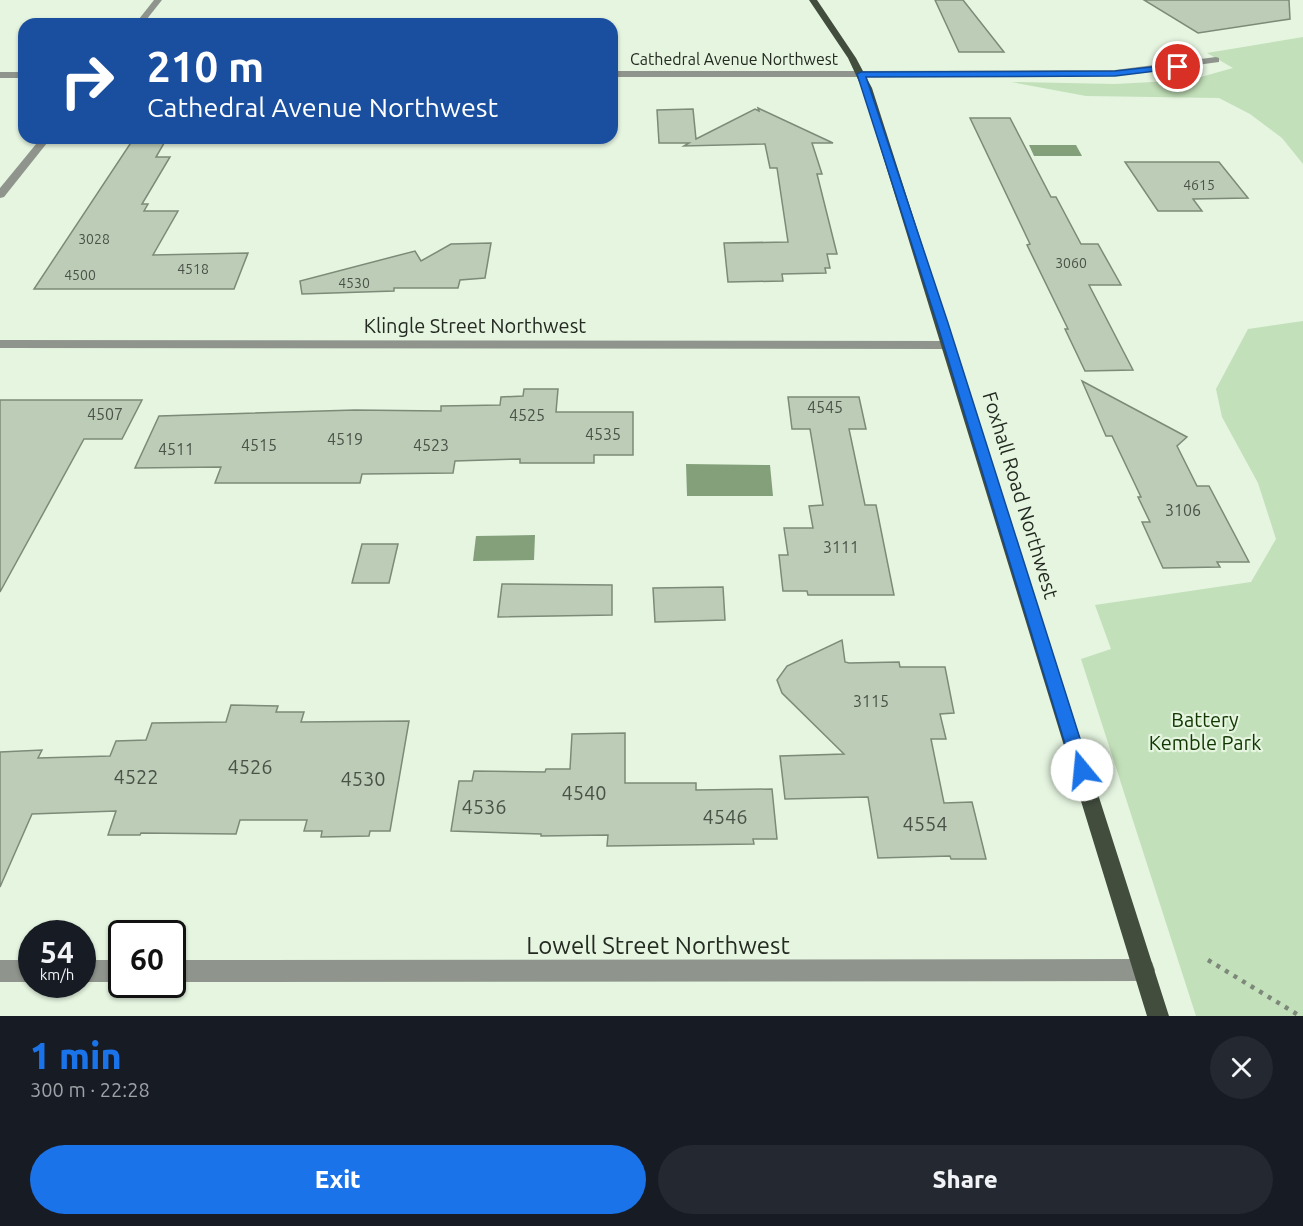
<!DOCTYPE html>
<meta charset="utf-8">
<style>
body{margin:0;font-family:Ubuntu,sans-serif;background:#242831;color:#f1f3f6;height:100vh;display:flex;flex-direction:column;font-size:22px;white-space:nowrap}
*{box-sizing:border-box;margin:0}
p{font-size:20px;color:#9ea1a6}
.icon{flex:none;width:33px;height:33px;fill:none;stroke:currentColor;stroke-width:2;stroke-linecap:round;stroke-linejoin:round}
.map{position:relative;height:1016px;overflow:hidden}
.details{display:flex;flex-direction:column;background:#171b24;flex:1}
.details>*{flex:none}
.guide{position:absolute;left:18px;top:18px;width:600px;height:126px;border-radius:18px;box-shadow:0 2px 4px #0004;background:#1a4fa0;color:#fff;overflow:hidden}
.speed{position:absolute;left:18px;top:920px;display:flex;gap:12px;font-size:30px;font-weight:700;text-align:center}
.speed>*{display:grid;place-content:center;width:78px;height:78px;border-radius:50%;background:#171b24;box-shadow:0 2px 4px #0004;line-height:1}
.speed small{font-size:15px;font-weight:400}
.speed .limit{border:3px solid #111;border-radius:9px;background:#fff;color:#111}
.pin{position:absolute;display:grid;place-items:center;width:51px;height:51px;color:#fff;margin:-26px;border:3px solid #fff;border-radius:50%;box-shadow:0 2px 6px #0007}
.me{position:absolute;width:66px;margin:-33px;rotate:343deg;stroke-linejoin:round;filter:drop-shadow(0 0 4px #0008)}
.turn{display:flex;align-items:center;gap:21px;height:126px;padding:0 30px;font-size:27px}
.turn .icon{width:78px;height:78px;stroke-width:2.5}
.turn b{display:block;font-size:42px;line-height:51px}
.round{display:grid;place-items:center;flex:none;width:63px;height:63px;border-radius:32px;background:#242831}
.head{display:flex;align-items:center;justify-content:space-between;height:102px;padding:0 30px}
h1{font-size:36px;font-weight:800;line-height:45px;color:#1a73e8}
.action{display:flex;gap:12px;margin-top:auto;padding:12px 30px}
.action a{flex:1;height:69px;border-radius:36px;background:#1a73e8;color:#fff;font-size:24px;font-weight:800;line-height:69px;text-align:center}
.action a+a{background:#242831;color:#f1f3f6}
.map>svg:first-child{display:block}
.green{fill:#c2e0b9}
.water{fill:#83a07a}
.building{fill:#bcccb7;stroke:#7c8a77;stroke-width:1.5}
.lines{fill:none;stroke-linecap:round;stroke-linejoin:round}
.path{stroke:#7e887a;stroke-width:4.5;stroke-dasharray:4 6;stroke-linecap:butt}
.minor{fill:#8f958d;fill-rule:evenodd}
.tertiary{fill:#8f958d;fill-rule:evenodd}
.primary{fill:#424d3e;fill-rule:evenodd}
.route{fill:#1a73e8;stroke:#114b97;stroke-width:1.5}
.labels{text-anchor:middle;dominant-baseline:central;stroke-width:4.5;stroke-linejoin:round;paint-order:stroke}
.far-number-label{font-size:14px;fill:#4a5247}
.far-street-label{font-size:16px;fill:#242a22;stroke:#e5f5e0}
.number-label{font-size:16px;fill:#4a5247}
.street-label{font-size:20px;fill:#242a22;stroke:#e5f5e0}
.park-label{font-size:20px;fill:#103700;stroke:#e5f5e0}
.near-number-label{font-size:20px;fill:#4a5247}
.near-street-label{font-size:24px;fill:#242a22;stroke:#e5f5e0}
</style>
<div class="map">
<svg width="1303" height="1016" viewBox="0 0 1303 1016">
<rect width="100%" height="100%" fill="#e5f5e0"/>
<g class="green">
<polygon points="1303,37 1303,164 1282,138 1250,114 1219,98 1086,96 1011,82 1115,84 1190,80 1233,68 1207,53"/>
<polygon points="1303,321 1303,1016 1196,1016 1081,659 1111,649 1095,605 1251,582 1276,539 1258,483 1222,417 1216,389 1248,329"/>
</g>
<g class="water">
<polygon points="1029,145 1076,145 1082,156 1034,156"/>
<polygon points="686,464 770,465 773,496 687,496"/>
<polygon points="535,535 534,560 473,561 476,536"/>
</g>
<g class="building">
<polygon points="935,0 963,0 1004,52 959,52"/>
<polygon points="1144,0 1289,0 1290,19 1198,33"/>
<polygon points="758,108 833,143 812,143 822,174 817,174 837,254 827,254 830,268 825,268 826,273 782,274 783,281 728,282 724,243 788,242 777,168 770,168 765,144 684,146 689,143 659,143 657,110 693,109 696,139 755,109 759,111"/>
<polygon points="970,118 1010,118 1051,197 1056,197 1081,244 1098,244 1121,285 1089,285 1133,370 1085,371 1065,329 1068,329 1027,245 1030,244"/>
<polygon points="134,138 167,138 156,157 170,157 142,204 148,204 144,211 178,211 153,255 248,253 234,289 34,289"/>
<polygon points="1125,162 1219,162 1248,198 1193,199 1202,211 1158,211"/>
<polygon points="491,243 485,278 460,280 458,288 394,288 394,291 302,294 300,281 415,251 421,261 451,244"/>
<polygon points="1082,381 1187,437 1177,446 1197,486 1209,486 1249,562 1217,562 1220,567 1163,568 1142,522 1150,522 1138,497 1141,497 1112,436 1106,436"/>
<polygon points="524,389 558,389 556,412 633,412 633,455 594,455 594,463 520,463 520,459 455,461 453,473 362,474 360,483 215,483 221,467 135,468 159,416 355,410 441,411 441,406 500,405 501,397 523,396"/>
<polygon points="788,397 859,397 866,429 849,429 865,505 876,505 894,595 808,595 807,591 783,591 779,555 788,555 784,528 813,528 809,506 823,505 810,429 792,429"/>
<polygon points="0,400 142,400 122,439 84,439 0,592"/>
<polygon points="362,544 398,544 389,583 352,583"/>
<polygon points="502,584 612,585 612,615 498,617"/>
<polygon points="723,587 725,620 655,622 653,588"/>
<polygon points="842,640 845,662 849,663 899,662 900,667 945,667 954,713 940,714 946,739 931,739 944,803 972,802 986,859 951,859 950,856 878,858 868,797 785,799 780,756 844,754 782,693 777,680 787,666"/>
<polygon points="231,705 278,706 276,712 304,712 301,722 409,721 390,831 370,831 369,836 321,837 322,831 304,831 307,820 240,820 236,834 141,833 140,835 108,835 116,811 32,814 0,887 0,752 42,750 38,758 110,756 116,741 146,740 152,723 226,722"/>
<polygon points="625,733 625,783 696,783 696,790 772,789 777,839 753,839 754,844 607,846 608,835 541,836 541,834 451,831 459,781 472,781 474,771 545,772 546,769 570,769 572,734"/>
</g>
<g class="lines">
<polyline class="path" points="1208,960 1300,1016"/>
<g class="minor">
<polygon points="154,0 162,0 143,24 135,24"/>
<polygon points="1216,57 1219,58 1219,62 1115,76 861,77 856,74 861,71 1115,70"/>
<polygon points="41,138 51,138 4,197 0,198 0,188"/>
<polygon points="0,340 949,341 955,345 949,349 0,348"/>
<polygon points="1144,959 1152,962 1155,970 1152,978 1144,981 172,982 172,960"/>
<rect x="0" y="960" width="32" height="22"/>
<rect x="82" y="960" width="40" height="22"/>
</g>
<g class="tertiary">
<polygon points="612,71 861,71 866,74 861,77 612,77"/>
<rect x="0" y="72" width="24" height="6"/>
</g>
<polygon class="primary" points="809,0 817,0 856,58 872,88 1169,1016 1147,1016 862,88 848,58"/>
</g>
<polygon class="route" points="1178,64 1181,68 1115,76 866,77 948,323 1090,770 1087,776 1082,778 1076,776 1073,770 937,323 857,74 861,72 1115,71"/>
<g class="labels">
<g class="far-number-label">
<text x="1199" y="185">4615</text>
<text x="94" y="239">3028</text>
<text x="1071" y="263">3060</text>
<text x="193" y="269">4518</text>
<text x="80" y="275">4500</text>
<text x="354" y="283">4530</text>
</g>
<g class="far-street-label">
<text x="734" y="59">Cathedral Avenue Northwest</text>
</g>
<g class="number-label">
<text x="825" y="407">4545</text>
<text x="105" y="414">4507</text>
<text x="527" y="415">4525</text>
<text x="603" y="434">4535</text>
<text x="345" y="439">4519</text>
<text x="259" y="445">4515</text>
<text x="431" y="445">4523</text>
<text x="176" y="449">4511</text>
<text x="1183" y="510">3106</text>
<text x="841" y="547">3111</text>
<text x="871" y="701">3115</text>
</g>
<g class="street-label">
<text x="475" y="325">Klingle Street Northwest</text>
<text transform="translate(1021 495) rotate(73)">Foxhall Road Northwest</text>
</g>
<g class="park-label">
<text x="1205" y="719">Battery<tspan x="1205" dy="23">Kemble Park</tspan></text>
</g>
<g class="near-number-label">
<text x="250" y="766">4526</text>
<text x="136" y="776">4522</text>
<text x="363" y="778">4530</text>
<text x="584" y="792">4540</text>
<text x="484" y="806">4536</text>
<text x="725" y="816">4546</text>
<text x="925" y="823">4554</text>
</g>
<g class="near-street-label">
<text x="658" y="945">Lowell Street Northwest</text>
</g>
</g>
</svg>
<div class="speed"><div>54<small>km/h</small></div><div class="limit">60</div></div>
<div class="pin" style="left:1178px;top:67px;background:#d93025"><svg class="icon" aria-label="arrive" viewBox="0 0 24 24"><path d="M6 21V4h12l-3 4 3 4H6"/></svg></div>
<svg class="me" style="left:1082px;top:770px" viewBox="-20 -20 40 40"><circle r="19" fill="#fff"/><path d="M0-13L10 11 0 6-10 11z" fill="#1a73e8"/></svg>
<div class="guide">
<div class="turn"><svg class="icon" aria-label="right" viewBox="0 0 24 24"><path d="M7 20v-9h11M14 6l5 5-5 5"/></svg><div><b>210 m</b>Cathedral Avenue Northwest</div></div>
</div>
</div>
<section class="details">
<div class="head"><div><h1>1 min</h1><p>300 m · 22:28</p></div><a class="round"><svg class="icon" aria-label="close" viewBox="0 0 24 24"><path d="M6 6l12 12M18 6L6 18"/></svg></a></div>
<div class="action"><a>Exit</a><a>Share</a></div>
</section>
